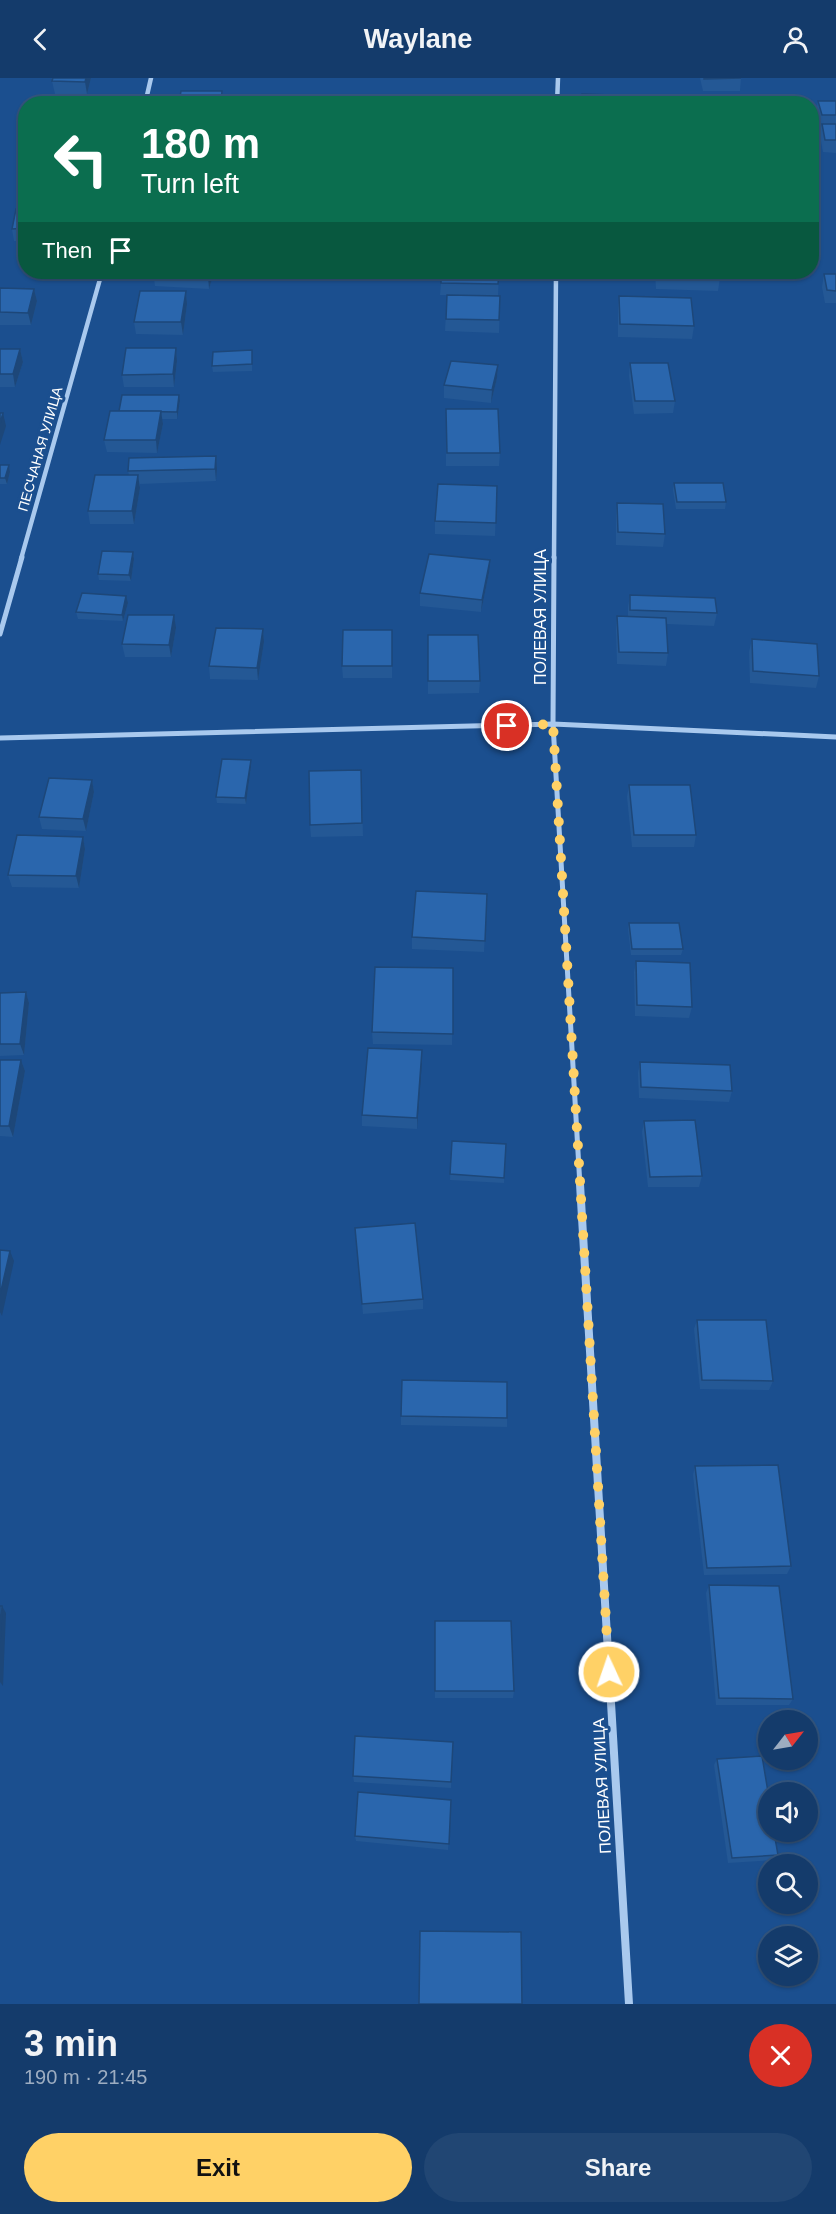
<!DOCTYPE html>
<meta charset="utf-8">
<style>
body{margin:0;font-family:Helvetica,sans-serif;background:#214673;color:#f1f3f6;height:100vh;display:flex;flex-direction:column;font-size:22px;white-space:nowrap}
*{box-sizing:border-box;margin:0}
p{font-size:20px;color:#9dadc1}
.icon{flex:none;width:33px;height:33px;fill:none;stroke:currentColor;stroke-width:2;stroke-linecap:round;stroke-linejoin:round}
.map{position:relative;height:1926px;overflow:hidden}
.side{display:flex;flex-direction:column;background:#143b6b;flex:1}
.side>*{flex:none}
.banner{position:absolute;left:18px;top:18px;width:801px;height:183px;border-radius:24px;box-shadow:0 2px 4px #0004,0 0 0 2px #33557e;background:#0b6e4f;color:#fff;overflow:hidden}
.needle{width:39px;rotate:59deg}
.buttons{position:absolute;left:758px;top:1632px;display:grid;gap:12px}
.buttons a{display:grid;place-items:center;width:60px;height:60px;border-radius:50%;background:#143b6b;box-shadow:0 2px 4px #0004,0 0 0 2px #33557e;font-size:30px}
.pin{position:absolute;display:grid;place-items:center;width:51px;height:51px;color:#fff;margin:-26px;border:3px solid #fff;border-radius:50%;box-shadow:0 2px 6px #0007}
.me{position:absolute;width:66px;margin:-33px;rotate:357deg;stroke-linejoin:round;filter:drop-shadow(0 0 4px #0008)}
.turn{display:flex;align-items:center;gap:21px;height:126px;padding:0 24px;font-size:27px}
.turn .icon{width:78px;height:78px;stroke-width:2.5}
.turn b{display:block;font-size:42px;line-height:51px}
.then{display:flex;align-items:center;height:57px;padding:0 24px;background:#0003;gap:12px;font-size:22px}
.round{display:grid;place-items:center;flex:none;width:63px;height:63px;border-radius:32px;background:#214673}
.summary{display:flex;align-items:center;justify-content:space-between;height:102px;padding:0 24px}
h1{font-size:36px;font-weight:600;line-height:45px}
.cta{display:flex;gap:12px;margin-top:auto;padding:12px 24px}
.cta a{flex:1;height:69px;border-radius:36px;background:#ffd166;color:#111;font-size:24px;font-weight:600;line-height:69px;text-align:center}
.cta a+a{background:#214673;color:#f1f3f6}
header{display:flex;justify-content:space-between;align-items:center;height:78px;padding:0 24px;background:#143b6b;font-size:27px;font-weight:600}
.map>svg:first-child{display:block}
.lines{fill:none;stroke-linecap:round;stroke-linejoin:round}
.minor-far2{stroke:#a9c9ee;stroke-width:4.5}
.minor-far1{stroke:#a9c9ee;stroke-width:5}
.minor{stroke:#a9c9ee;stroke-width:8}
.wall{fill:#245895}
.shaded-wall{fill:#1d4779}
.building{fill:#2a66ad;stroke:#1d4779;stroke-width:1.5}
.route{stroke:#ffd166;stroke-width:10;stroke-dasharray:0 18}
.labels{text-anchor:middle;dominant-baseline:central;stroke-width:6;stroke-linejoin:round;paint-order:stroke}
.far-street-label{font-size:14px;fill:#fff;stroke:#1b4f8f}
.street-label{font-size:16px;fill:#fff;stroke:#1b4f8f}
</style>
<header><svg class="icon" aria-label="back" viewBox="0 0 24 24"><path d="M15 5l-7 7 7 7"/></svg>Waylane<svg class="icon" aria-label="person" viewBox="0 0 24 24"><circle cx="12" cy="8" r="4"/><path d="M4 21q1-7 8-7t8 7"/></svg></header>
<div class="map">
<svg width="836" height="1926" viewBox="0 0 836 1926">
<rect width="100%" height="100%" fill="#1b4f8f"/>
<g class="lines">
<g class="minor-far2">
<polyline points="145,26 151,0"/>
<polyline points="557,26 558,0"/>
<polyline points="21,481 102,194"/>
<polyline points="554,481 556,194"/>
</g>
<g class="minor-far1">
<polyline points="554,479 553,646 580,1108"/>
<polyline points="0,556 22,479"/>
<polyline points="0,660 553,646 836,659"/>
</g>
<polyline class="minor" points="580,1106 629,1926"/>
</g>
<g class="wall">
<polygon points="91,0 87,16 55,16 52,3"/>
<polygon points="700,0 741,0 740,13 703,13"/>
<polygon points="818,23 836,23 836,75 823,74 820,58 821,50 819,50 816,36"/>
<polygon points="26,130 26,163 14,163 12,151"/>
<polygon points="153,194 214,194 209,211 155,208"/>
<polygon points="499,194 498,218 500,218 499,255 445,253 447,217 440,217 441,205"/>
<polygon points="655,194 719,194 720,200 718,213 656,211"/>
<polygon points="824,196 836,196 836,225 825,225 822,209"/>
<polygon points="0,210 34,211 37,223 31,247 0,247"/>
<polygon points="186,213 187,226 183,257 136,256 134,244"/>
<polygon points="619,218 694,248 692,261 618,259 618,231"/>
<polygon points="176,270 177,283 174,309 124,309 122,297"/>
<polygon points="0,271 20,271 23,284 15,309 0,309"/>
<polygon points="252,279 252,293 213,294 212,288"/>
<polygon points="630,285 675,323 673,335 634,336 629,298"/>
<polygon points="498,287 497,300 491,325 444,320 444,307"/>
<polygon points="179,317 180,323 177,341 162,341 163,346 157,375 107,374 104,362 119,333"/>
<polygon points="446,331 500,375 499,388 446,388"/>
<polygon points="216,378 217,391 216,403 140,406 140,410 134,446 90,446 88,433 129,397 128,393"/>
<polygon points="0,387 9,387 10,394 7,406 0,406"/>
<polygon points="674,405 726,424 725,431 676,431 673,412"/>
<polygon points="497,408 495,458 435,456 435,443"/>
<polygon points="617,425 665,456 663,469 616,467 616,437"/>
<polygon points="133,474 134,481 131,503 99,502 98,496"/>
<polygon points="489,495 481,534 420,528 420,515"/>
<polygon points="630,517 717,535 714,548 667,546 668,575 666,588 617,586 616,551 617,538 628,538 628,529"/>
<polygon points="128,525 123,543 78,541 76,534"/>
<polygon points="176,550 171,579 125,579 122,566"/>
<polygon points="263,551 264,564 258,602 210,601 209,588"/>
<polygon points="392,552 392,600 343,600 342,588"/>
<polygon points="428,557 480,603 479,615 428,616"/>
<polygon points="752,561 819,598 816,610 750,605 749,574"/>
<polygon points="251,682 251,688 246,726 217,725 216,719"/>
<polygon points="361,692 363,758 311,759 310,747"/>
<polygon points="92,702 94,714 86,753 42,751 39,739"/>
<polygon points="629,707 696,757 694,769 632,769 627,719"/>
<polygon points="83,759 85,771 79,810 12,809 8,797"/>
<polygon points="487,816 484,874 412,871 412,859"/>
<polygon points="629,845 683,871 681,877 631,877 628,851"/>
<polygon points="636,883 692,929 689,940 635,938 634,894"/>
<polygon points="453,890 452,967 373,966 372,954"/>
<polygon points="26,914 29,925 24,977 0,978 0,915"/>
<polygon points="422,972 417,1051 362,1048 362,1037"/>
<polygon points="0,982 21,982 25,993 13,1059 0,1058"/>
<polygon points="640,984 732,1013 729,1024 639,1020 638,995"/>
<polygon points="644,1043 702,1098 699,1109 648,1109 642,1054"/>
<polygon points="452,1063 506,1066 504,1105 450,1102"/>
<polygon points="356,1160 423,1221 423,1231 363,1236"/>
<polygon points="697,1242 773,1303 769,1312 700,1311 694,1251"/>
<polygon points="401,1338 507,1340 507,1349 401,1347"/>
<polygon points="695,1388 791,1488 787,1496 704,1497 693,1397"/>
<polygon points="709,1507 793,1621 789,1627 716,1627 706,1515"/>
<polygon points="435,1543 514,1613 513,1620 435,1620"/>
<polygon points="453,1664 451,1710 354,1704 353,1698"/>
<polygon points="717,1681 778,1777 774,1782 728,1785 714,1687"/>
<polygon points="451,1722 448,1772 356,1763 355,1758"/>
</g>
<g class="shaded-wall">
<polygon points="86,0 91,0 87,16 85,4"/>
<polygon points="209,194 214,194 209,211 208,198"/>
<polygon points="34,211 37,223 31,247 28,235"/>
<polygon points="186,213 187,226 183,257 181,244"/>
<polygon points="176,270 177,283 174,309 173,296"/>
<polygon points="20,271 23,284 15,309 13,296"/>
<polygon points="498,287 497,300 491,325 492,312"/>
<polygon points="179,317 180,323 177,341 177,334"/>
<polygon points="161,333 163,346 157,375 156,362"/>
<polygon points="3,335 6,348 0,367 0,345"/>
<polygon points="216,378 217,391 216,403 215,391"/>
<polygon points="9,387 10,394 7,406 5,400"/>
<polygon points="138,397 140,410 134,446 132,433"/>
<polygon points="133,474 134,481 131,503 129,497"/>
<polygon points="490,482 489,495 481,534 482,522"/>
<polygon points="126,518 128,525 123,543 122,537"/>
<polygon points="174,537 176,550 171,579 169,567"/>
<polygon points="263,551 264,564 258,602 257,590"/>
<polygon points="251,682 251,688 246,726 245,720"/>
<polygon points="92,702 94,714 86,753 83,741"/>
<polygon points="83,759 85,771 79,810 76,798"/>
<polygon points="26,914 29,925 24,977 20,966"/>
<polygon points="422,972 422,984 417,1051 417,1040"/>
<polygon points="21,982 25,993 13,1059 9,1048"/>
<polygon points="10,1173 14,1183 2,1238 0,1234 0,1217"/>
<polygon points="2,1528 6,1535 3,1608 0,1604 0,1565"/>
</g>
<g class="building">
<polygon points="53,0 86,0 85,4 52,3"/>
<polygon points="704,0 741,0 704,1"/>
<polygon points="181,13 222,13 221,26 179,26"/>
<polygon points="582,16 641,18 642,26 582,26"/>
<polygon points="470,20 502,21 502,26 470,26"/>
<polygon points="818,23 836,23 836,37 822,37"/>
<polygon points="822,46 836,46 836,62 825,62"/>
<polygon points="26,130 26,150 12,151 16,131"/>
<polygon points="153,194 209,194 208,198 153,195"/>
<polygon points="441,194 499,194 498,206 441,205"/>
<polygon points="657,194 719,194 720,200 658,199"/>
<polygon points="824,196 836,196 836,213 827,212"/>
<polygon points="0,210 34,211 28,235 0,234"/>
<polygon points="140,213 186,213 181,244 134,244"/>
<polygon points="447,217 500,218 499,242 446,241"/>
<polygon points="619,218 691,220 694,248 620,246"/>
<polygon points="126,270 176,270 173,296 122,297"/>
<polygon points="0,271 20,271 13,296 0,296"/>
<polygon points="252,272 252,286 212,288 213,274"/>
<polygon points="451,283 498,287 492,312 444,307"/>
<polygon points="630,285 668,285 675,323 635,323"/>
<polygon points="122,317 179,317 177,334 119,333"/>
<polygon points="446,331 498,331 500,375 447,375"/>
<polygon points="110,333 161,333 156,362 104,362"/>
<polygon points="0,335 3,335 0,345"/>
<polygon points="216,378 215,391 128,393 129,380"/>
<polygon points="0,387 9,387 5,400 0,400"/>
<polygon points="95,397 138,397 132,433 88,433"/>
<polygon points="674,405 723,405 726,424 677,424"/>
<polygon points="438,406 497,408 496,445 435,443"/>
<polygon points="617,425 663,426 665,456 618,454"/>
<polygon points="102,473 133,474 129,497 98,496"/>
<polygon points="429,476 490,482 482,522 420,515"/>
<polygon points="82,515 126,518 122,537 76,534"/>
<polygon points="630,517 715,520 717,535 630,532"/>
<polygon points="128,537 174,537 169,567 122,566"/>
<polygon points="617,538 666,540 668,575 619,574"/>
<polygon points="216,550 263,551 257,590 209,588"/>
<polygon points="343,552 392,552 392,588 342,588"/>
<polygon points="428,557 478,557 480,603 428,603"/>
<polygon points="752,561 817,566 819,598 753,593"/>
<polygon points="222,681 251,682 245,720 216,719"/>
<polygon points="361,692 362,745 310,747 309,693"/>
<polygon points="49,700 92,702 83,741 39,739"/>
<polygon points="629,707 690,707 696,757 634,757"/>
<polygon points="17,757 83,759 76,798 8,797"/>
<polygon points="416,813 487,816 485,863 412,859"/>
<polygon points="629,845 679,845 683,871 632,871"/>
<polygon points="636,883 690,885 692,929 637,927"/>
<polygon points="375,889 453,890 453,956 372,954"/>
<polygon points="26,914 20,966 0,966 0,915"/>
<polygon points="368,970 422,972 417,1040 362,1037"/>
<polygon points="0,982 21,982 9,1048 0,1048"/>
<polygon points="640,984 730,987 732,1013 641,1009"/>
<polygon points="695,1042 702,1098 650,1099 644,1043"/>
<polygon points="452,1063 506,1066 504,1100 450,1096"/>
<polygon points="415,1145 423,1221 362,1226 355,1150"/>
<polygon points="0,1172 10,1173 0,1217"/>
<polygon points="697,1242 766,1242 773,1303 702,1302"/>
<polygon points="402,1302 507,1304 507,1340 401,1338"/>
<polygon points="778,1387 791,1488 707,1490 695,1388"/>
<polygon points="709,1507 779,1508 793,1621 719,1620"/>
<polygon points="0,1528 2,1528 0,1565"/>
<polygon points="435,1543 511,1543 514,1613 435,1613"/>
<polygon points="355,1658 453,1664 451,1704 353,1698"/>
<polygon points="762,1678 768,1714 768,1754 774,1754 778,1777 732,1780 717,1681"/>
<polygon points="358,1714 451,1722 449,1766 355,1758"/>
<polygon points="420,1853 521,1854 522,1926 419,1926"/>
</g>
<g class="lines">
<polyline class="route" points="507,648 553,646 609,1594"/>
</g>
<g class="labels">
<g class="far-street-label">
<text transform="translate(40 371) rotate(-74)">ПЕСЧАНАЯ УЛИЦА</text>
</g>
<g class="street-label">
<text transform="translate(540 539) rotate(-90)">ПОЛЕВАЯ УЛИЦА</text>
<text transform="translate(602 1708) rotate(-93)">ПОЛЕВАЯ УЛИЦА</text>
</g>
</g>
</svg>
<div class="buttons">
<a><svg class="needle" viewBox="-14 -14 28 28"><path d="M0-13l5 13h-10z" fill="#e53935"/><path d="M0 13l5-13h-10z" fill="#9dadc1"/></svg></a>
<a><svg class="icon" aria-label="sound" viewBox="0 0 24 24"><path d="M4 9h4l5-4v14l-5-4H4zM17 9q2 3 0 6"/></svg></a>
<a><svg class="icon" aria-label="search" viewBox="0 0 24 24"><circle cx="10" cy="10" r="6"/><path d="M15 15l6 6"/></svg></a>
<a><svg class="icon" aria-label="layers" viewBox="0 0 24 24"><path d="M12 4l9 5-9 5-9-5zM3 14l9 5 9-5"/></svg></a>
</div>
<div class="pin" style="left:507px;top:648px;background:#d93025"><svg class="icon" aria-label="arrive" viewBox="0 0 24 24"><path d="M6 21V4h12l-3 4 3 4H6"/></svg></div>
<svg class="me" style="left:609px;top:1594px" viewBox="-20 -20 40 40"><circle r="17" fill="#ffd166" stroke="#fff" stroke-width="3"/><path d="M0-11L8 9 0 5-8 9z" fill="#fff"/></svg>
<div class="banner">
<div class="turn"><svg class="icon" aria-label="left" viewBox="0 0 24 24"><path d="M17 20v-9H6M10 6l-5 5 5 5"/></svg><div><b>180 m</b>Turn left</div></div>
<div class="then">Then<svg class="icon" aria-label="arrive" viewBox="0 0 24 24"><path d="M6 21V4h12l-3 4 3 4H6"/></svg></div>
</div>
</div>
<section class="side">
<div class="summary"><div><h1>3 min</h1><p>190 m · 21:45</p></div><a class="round" style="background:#d93025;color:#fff"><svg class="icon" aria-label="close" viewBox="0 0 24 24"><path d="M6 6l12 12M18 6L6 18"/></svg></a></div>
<div class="cta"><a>Exit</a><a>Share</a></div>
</section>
